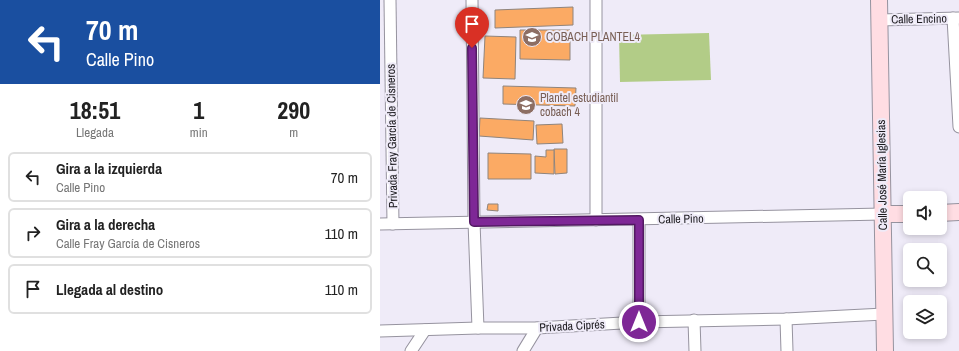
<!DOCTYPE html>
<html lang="es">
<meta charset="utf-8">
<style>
body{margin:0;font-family:"Archivo Narrow",sans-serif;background:#f6f6f6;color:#222;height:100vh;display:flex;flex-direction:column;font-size:15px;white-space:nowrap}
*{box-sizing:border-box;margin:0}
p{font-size:13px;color:#767676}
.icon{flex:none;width:22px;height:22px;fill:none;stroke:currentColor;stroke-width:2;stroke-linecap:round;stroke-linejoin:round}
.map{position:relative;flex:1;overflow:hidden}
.details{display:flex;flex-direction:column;background:#fff;width:380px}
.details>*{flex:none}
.guide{background:#1a4fa0;color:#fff;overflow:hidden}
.fabs{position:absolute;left:523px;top:191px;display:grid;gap:8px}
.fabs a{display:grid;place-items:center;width:44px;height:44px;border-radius:6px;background:#fff;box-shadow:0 2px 6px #0003;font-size:20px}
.pin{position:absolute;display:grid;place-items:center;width:34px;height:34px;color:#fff;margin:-41px -17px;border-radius:50% 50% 50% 0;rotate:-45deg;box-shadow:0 0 4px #0007}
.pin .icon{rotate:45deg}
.me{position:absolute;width:44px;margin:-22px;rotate:0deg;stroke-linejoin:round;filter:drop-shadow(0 0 3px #0008)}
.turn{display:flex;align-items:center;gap:14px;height:84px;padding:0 20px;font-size:18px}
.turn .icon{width:52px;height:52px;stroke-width:2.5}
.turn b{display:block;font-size:28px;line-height:34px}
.eta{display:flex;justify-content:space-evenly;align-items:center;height:68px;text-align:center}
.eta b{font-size:24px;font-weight:700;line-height:28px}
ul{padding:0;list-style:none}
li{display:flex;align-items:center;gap:12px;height:50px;margin:0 8px 6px;padding:0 12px;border:2px solid #e0e0e0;border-radius:6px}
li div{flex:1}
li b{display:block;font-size:15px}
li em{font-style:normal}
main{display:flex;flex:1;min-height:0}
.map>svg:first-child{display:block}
.green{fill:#b2cc87}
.building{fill:#fbaa64;stroke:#8f847c}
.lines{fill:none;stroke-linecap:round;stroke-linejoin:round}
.street-casing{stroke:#96939f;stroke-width:13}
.secondary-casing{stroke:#96939f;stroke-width:18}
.street{stroke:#fff;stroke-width:11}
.secondary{stroke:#ffdde3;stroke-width:16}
.route-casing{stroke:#521962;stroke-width:10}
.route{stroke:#7e2796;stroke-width:7}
.labels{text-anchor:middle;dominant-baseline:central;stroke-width:4;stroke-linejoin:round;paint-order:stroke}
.street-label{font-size:12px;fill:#1c1b1f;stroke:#efebf8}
.education-label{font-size:12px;fill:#785e54;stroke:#efebf8;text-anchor:start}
</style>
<main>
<section class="details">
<div class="guide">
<div class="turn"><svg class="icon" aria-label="left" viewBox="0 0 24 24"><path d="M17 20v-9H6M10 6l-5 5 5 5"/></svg><div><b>70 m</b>Calle Pino</div></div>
</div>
<div class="eta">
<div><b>18:51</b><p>Llegada</p></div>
<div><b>1</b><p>min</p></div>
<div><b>290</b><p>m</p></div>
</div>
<ul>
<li><svg class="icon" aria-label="left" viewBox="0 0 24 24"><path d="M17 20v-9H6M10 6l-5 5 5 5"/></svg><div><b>Gira a la izquierda</b><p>Calle Pino</p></div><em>70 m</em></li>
<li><svg class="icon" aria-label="right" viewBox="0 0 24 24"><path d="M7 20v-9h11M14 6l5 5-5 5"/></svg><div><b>Gira a la derecha</b><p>Calle Fray García de Cisneros</p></div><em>110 m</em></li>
<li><svg class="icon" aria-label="arrive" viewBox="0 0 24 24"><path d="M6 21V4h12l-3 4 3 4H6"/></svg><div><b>Llegada al destino</b></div><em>110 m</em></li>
</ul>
</section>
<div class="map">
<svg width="579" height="351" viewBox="0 0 579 351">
<rect width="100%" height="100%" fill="#efebf8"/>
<polygon class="green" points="329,33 331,80 240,82 239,35"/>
<g class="building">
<polygon points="193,7 193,25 115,28 115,10"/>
<polygon points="140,30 190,30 190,60 140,59"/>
<polygon points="105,36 136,37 135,79 103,78"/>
<polygon points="123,86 196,88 195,106 123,104"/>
<polygon points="100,118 154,121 153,140 99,136"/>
<polygon points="182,124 183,143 157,144 156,125"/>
<polygon points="174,149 187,149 187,173 175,174"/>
<polygon points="166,150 174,150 174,174 155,173 155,156 166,157"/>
<polygon points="108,153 151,154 151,179 108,179"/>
<polygon points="108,204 118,204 118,211 107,210"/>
</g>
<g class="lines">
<g class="street-casing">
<g id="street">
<polyline points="10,0 13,224"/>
<polyline points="92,0 94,222 98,328"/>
<polyline points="573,18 579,127"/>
<polyline points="499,20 579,18"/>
<polyline points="216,220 216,0"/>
<polyline points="0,224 503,214"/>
<polyline points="406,319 407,351"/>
<polyline points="314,320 315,351"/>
<polyline points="259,322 259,220"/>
<polyline points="0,331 98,328 157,328 259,322 406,319 504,314"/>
<polyline points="31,351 45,330"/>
<polyline points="143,351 157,328"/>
</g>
</g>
<g class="secondary-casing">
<g id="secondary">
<polyline points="499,0 505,351"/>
<polyline points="560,213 579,212"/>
<polyline points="503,214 530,214"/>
</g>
</g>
<use href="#street" class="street"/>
<use href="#secondary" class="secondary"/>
</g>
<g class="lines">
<g class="route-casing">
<polyline id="route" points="92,48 94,222 259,220 259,322"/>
</g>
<use href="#route" class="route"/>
</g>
<defs>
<g id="school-disc" transform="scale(1)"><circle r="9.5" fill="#8d6e63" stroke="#efebf8"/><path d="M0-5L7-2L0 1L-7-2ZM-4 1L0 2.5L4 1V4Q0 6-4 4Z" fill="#fff"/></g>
</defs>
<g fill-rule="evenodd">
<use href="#school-disc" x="152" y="37"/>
<use href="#school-disc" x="146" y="105"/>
</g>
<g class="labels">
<g class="street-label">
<text transform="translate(539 19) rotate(-1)">Calle Encino</text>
<text transform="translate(12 136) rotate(-91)">Privada Fray García de Cisneros</text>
<text transform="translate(502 175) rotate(-91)">Calle José María Iglesias</text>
<text transform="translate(301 219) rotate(-1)">Calle Pino</text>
<text transform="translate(192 326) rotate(-3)">Privada Ciprés</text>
</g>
<g class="education-label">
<text x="166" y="37">COBACH PLANTEL4</text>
<text x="160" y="98">Plantel estudiantil<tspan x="160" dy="14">cobach 4</tspan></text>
</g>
</g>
</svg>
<div class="fabs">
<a><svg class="icon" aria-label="sound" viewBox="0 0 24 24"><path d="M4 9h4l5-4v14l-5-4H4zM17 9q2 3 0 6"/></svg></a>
<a><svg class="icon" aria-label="search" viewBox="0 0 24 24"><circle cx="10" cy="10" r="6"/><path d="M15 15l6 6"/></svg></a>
<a><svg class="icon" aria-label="layers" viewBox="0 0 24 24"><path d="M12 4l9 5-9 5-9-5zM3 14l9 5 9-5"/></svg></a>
</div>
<div class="pin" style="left:92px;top:48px;background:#d93025"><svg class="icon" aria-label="arrive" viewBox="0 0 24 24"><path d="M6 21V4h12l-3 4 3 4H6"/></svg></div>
<svg class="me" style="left:259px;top:322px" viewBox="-20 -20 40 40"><circle r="17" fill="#7e2796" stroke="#fff" stroke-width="3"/><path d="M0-11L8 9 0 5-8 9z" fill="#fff"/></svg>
</div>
</main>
